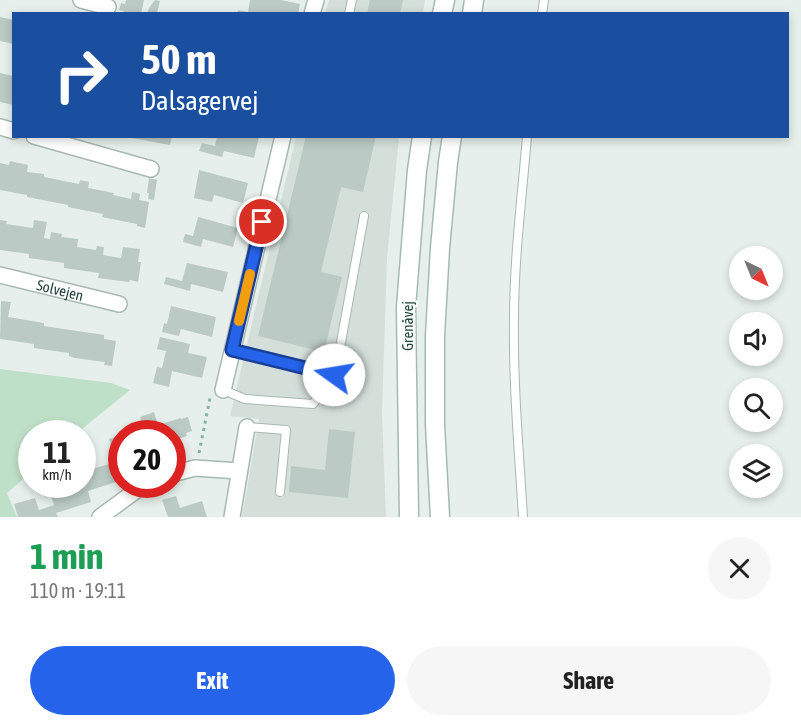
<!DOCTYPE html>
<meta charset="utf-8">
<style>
body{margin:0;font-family:"Asap Condensed",sans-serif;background:#f6f6f6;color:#222;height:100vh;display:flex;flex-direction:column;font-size:22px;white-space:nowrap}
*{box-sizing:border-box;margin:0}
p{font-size:20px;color:#767676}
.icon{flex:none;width:33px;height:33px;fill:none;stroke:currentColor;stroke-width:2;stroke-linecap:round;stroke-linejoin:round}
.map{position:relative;height:517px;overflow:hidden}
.drawer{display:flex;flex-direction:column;background:#fff;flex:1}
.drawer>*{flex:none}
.banner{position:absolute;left:12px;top:12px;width:777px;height:126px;border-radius:0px;box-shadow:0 3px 9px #0003;background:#1a4fa0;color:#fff;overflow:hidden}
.needle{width:39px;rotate:137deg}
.buttons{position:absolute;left:729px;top:246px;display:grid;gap:12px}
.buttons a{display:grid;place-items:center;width:54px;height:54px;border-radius:50%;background:#fff;box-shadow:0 3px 9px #0003;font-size:30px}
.speed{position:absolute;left:18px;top:420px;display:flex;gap:12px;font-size:30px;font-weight:700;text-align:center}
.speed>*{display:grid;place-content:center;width:78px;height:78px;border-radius:50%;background:#fff;box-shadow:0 3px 9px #0003;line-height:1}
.speed small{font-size:15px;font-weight:400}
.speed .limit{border:9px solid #d22;background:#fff;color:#111}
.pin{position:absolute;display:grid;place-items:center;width:51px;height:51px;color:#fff;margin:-26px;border:3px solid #fff;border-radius:50%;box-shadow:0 2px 6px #0007}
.me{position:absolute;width:66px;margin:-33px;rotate:283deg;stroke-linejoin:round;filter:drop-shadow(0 0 4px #0008)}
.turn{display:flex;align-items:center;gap:21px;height:126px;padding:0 30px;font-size:27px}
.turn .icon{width:78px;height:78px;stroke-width:2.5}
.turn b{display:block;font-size:42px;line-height:51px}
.round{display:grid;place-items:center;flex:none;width:63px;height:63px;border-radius:32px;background:#f6f6f6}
.summary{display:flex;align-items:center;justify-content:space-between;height:102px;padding:0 30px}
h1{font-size:36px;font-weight:700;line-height:45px;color:#1e9e55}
.action{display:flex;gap:12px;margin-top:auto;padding:12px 30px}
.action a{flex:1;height:69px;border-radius:36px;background:#2563eb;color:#fff;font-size:24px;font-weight:700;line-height:69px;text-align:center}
.action a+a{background:#f6f6f6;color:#222}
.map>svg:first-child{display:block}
.built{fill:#d4dfda}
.green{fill:#bfe0c8}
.building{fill:#bbcac4}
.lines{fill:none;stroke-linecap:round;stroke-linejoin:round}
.lane-casing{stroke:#a8b8b2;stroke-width:10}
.street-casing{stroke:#a8b8b2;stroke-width:18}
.secondary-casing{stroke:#a4bbb3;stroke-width:21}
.path{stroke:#86b3a5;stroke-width:3;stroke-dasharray:3 4.5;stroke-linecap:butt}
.lane{stroke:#fff;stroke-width:8}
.street{stroke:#fff;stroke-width:15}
.secondary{stroke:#fff;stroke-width:18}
.route-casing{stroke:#184099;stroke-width:15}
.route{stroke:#2563eb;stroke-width:10}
.slow{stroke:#f59e0b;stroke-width:10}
.labels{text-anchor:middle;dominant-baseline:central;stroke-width:5;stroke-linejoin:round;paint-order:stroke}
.street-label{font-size:15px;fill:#24423a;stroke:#f7fbf9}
</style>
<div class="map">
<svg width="801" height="517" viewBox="0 0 801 517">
<rect width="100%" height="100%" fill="#e6efeb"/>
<g class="built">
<polygon points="329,0 425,0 423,13 325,14"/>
<polygon points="296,137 399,137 387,258 382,413 386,517 242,517 259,419 230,416"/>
</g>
<polygon class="green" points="0,369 111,383 130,390 77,433 32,434 31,472 7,493 17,517 0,517"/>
<g class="building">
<polygon points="126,0 144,0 141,14 123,14 124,11 119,10 121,3 125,4"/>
<polygon points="155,0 160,1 157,13 147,14 149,8"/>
<polygon points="250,0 281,0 300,4 298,14 237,14 238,10 248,12"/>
<polygon points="370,0 403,0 400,14 367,14"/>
<polygon points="0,17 14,20 14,44 0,41"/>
<polygon points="0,73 13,76 12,81 14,81 14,105 0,102"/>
<polygon points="133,136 172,136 170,145 132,138"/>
<polygon points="217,136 259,137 254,158 224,151 222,157 199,151 202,143 215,146"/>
<polygon points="306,136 376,136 363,192 341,187 321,272 342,277 324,352 258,336"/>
<polygon points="10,161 28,165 27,172 44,174 44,177 79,184 80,180 89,182 88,188 114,193 113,195 131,199 132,192 140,194 139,200 149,202 145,228 137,226 137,224 102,217 103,214 68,207 68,205 27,197 27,195 0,190 0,163 9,165"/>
<polygon points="199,170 248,183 243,203 214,195 212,202 194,198"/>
<polygon points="149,178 157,180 154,200 148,199 149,193 147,193"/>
<polygon points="198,217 238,228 233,247 203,239 201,247 183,242 185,234 193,236"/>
<polygon points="0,220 7,221 6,224 33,228 34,220 47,222 44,238 50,239 51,232 62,234 61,237 78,239 77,247 96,250 97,246 104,247 103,255 121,258 123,247 140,249 138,262 141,262 138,282 130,280 129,282 98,278 99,273 64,268 64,263 29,258 29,254 0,250"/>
<polygon points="187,263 228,272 223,292 191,284 190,291 164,284 166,277 182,281"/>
<polygon points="1,301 11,302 8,317 44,323 44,326 104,335 104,339 116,341 112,366 104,365 105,362 75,358 69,356 69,353 34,348 34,344 0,339"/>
<polygon points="171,306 216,317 212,337 181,329 179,336 162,332 164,323 167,324"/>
<polygon points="160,337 190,344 188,353 207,357 202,378 172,371 169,387 153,383 157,367 162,368 166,351 157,349"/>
<polygon points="154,412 158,425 181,418 181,419 188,417 192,431 186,433 187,436 172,441 172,434 135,434 145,430 140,417"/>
<polygon points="329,429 355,432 348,498 289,492 291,466 325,470"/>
<polygon points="122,435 122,469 120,469 122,480 88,491 91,502 56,513 58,517 18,517 14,504 35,498 39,510 54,505 47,484 62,484 64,491 71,488 70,484 82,484 82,459 91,456 95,468 117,462 109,439"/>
<polygon points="176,496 180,508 202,501 207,517 168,517 162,500"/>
</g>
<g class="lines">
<g class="lane-casing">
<g id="lane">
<polyline points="349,14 352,0"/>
<polyline points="542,14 544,0"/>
<polyline points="232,350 335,375 364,216"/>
<polyline points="223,390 245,399 313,404 335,375"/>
<polyline points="247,427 286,430 280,492"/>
<path d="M523,517c-4,-66 -10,-132 -9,-197 0,-62 8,-123 13,-184"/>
</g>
</g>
<g class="street-casing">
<g id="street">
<polyline points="81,0 108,7"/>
<polyline points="312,14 316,0"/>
<polyline points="0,127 14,131"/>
<polyline points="34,136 151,169"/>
<path id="s1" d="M0,275l119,29"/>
<polyline points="223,390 283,136"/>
<polyline points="172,474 195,468 239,471"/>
<polyline points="100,517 145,484"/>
<polyline points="232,517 247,427"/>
</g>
</g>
<g class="secondary-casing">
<g id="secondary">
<polyline points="442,14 445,0"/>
<polyline points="472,14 474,0"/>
<polyline points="409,517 406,307 417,170 422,136"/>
<polyline points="440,517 435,425 435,336 440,248 448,162 452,136"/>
</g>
</g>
<polyline class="path" points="199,453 210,398"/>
<use href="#lane" class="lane"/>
<use href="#street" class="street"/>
<use href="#secondary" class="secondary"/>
</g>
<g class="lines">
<g class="route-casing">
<polyline id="route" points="262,222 232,350 334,375"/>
</g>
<use href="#route" class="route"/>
<polyline class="slow" points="239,321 250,274"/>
</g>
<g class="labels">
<g class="street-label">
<text stroke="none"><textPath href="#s1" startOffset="62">Solvejen</textPath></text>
<text transform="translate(407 326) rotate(-90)">Grenåvej</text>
</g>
</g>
</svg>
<div class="buttons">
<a><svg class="needle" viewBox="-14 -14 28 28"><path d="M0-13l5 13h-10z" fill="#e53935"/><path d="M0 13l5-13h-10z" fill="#767676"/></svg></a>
<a><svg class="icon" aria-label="sound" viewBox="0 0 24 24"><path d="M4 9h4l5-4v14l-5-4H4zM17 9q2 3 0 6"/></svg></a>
<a><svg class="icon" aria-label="search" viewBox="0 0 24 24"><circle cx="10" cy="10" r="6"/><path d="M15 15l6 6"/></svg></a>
<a><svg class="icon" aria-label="layers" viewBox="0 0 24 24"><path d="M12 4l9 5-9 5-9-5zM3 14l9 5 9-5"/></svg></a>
</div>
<div class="speed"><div>11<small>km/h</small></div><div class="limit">20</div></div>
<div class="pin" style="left:262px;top:222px;background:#d93025"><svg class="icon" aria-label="arrive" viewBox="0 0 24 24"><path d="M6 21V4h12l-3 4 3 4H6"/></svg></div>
<svg class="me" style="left:334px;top:375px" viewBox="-20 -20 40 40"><circle r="19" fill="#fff"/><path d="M0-13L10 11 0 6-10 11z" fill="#2563eb"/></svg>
<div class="banner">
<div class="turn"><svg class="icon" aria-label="right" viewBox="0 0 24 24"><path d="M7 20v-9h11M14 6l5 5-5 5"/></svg><div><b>50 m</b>Dalsagervej</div></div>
</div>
</div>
<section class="drawer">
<div class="summary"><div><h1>1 min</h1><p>110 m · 19:11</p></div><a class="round"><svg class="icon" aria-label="close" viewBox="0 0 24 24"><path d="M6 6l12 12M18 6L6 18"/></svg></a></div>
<div class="action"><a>Exit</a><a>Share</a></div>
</section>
